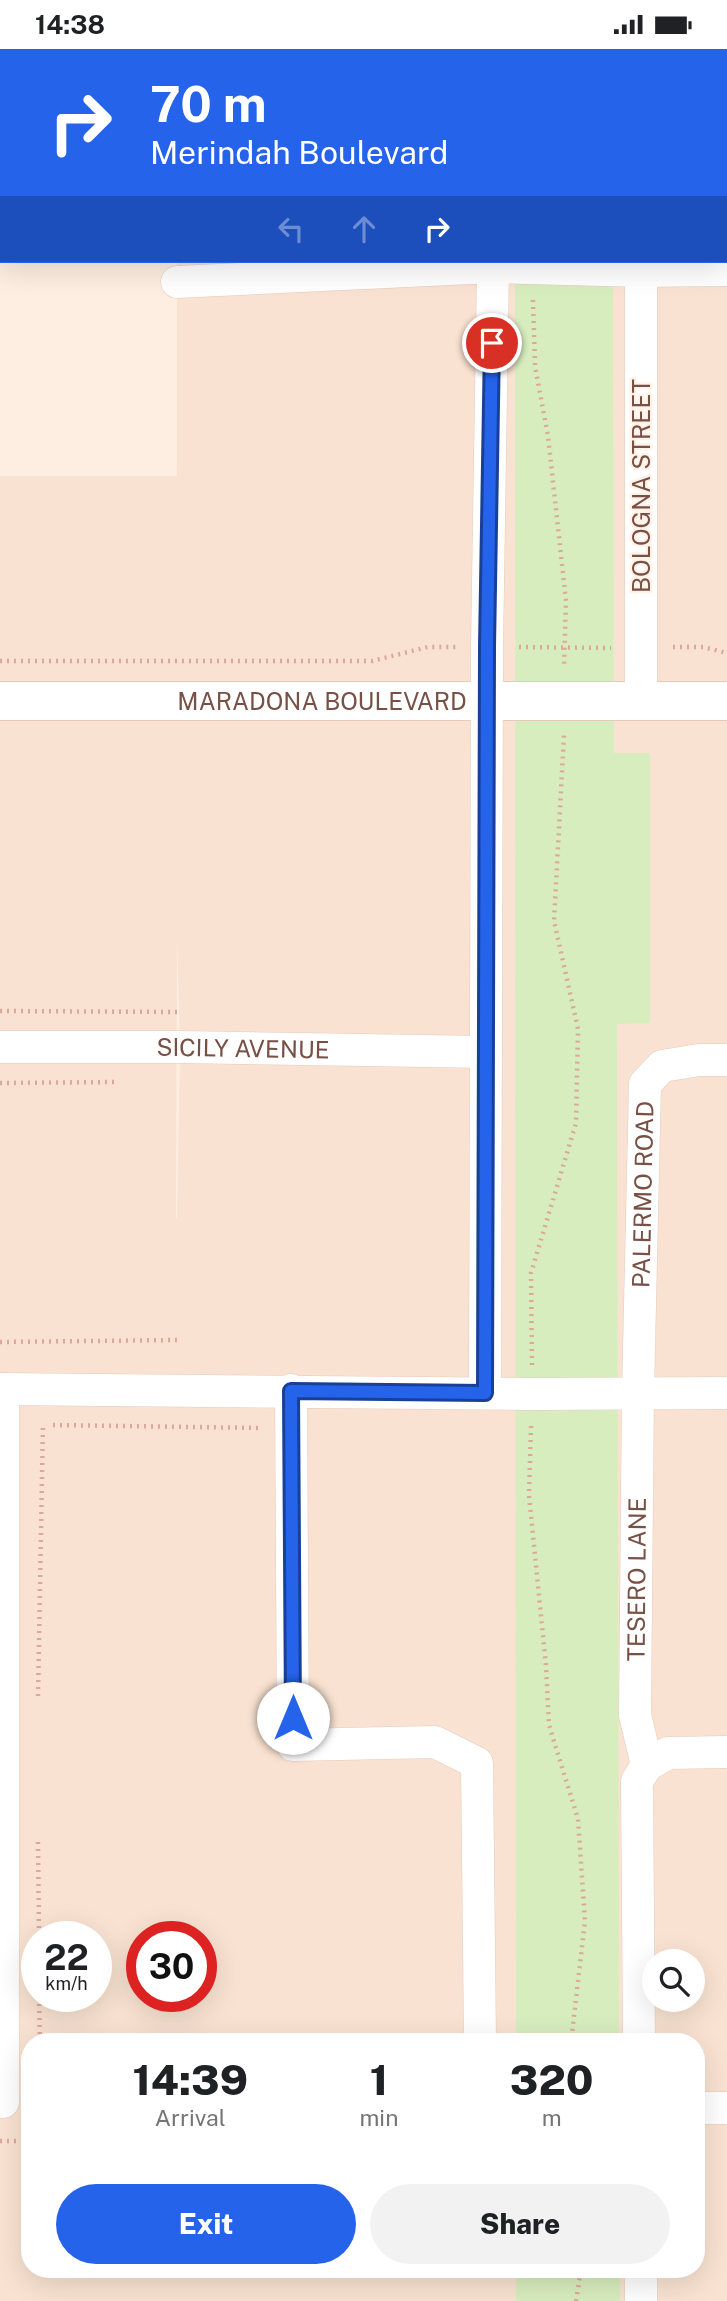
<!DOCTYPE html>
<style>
body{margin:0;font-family:"Public Sans",sans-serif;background:#f2f2f2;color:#202124;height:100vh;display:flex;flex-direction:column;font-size:26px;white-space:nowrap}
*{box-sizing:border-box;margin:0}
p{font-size:23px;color:#757577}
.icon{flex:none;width:38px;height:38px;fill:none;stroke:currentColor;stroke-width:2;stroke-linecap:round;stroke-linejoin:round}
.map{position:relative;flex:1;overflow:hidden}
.sheet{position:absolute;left:21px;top:1984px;width:684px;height:245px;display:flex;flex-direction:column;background:#fff;border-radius:28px;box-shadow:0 7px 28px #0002}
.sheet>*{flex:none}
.top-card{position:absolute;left:0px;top:0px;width:728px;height:214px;box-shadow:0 7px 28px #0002;background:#2563eb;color:#fff;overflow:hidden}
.controls{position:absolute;left:642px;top:1900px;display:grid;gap:14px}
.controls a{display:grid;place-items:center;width:63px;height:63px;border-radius:50%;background:#fff;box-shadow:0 7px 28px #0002;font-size:35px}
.speed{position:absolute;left:21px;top:1872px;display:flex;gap:14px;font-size:35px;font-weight:700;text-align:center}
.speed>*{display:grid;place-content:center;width:91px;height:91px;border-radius:50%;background:#fff;box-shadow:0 7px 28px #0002;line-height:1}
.speed small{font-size:18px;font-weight:400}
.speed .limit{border:10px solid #d22;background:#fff;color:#111}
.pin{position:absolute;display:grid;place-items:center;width:60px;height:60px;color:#fff;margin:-30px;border:4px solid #fff;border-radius:50%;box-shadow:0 2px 7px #0007}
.me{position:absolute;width:77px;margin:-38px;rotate:0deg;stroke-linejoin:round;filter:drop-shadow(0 0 5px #0008)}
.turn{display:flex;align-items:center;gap:24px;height:147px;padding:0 35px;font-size:32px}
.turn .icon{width:91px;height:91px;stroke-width:2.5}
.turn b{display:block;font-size:49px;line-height:60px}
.lanes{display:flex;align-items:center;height:66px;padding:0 35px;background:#0003;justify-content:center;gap:35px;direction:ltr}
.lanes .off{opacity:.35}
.eta{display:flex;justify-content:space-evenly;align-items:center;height:119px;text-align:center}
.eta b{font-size:42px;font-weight:800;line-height:49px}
.button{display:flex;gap:14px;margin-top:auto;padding:14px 35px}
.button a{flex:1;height:80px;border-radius:42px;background:#2563eb;color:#fff;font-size:28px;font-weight:800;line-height:80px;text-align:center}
.button a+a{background:#f2f2f2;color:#202124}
.status{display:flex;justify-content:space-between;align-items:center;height:49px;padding:0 35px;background:#fff;direction:ltr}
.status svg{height:19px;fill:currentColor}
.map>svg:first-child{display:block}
.residential{fill:#f9e2d1;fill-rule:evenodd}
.green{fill:#d8edbe}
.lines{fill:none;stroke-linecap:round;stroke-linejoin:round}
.minor-casing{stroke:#e5cbbe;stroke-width:33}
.tertiary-casing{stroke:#e5cbbe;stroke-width:40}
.path{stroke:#dba999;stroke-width:4.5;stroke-dasharray:2 5;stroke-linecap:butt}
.minor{stroke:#fff;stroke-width:32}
.tertiary{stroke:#fff;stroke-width:38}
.route-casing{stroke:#184099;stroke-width:18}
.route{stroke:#2563eb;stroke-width:12}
.labels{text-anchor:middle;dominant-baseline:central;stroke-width:5;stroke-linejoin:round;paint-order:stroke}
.street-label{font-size:24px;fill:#785045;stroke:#fff3e9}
</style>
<div class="status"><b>14:38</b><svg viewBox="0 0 49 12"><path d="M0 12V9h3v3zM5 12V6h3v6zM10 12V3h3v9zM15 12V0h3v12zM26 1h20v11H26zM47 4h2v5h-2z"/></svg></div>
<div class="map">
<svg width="727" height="2252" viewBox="0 0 727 2252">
<rect width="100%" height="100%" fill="#feeee1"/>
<path class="residential" d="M0,0h727v2252h-727v-1825h177v-215h549v-210h-724v31h-2zM177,888l3,110 -3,172 -1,-1zM37,1888h59v60h-59zM142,1888h59v60h-59zM654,1913h39v38h-39zM30,1993h666v228h-666z"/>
<g class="green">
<polygon points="515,212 613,212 614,704 650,704 650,974 617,975 619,1993 516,1993"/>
<rect x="516" y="2221" width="104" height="31"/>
</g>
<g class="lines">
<g class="minor-casing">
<g id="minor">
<polyline points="641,222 641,652"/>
<polyline points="177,233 493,218 641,222 727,221"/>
<path id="s1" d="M0,998h180l306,5"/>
<polyline points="0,1340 532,1345 727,1344"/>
<polyline points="291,1341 293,1696 435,1693 477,1714 480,1993"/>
<polyline points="485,1344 487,598 493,218"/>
<path id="s2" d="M647,1716l-12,-50 3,-322 7,-309 17,-18 37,-6h28"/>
<polyline points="639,1993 637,1732 647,1716 668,1704 727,1703"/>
<polyline points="3,2053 3,1340"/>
<polyline points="696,2059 727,2059"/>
<polyline points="641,2221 641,2252"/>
</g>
</g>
<g class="tertiary-casing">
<g id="tertiary">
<path id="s3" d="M0,652h727"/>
</g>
</g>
<g class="path">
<polyline points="506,0 506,2"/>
<polyline points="627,0 627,2"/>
<polyline points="569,2 569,0"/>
<polyline points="533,251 535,317 548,387 566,552 564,618"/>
<polyline points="519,598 611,599"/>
<polyline points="673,598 703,598 727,604"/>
<polyline points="0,612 372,612 428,598 457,598"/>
<polyline points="0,962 178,963"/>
<polyline points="0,1034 115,1033"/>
<polyline points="0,1293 178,1291"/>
<polyline points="532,1316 531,1224 576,1074 578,980 554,872 564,686"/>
<polyline points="53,1376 262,1379"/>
<polyline points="531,1377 529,1446 546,1617 549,1676 578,1770 585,1872 571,1993"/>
<polyline points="38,1647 43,1375"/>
<polyline points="38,1793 39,1888"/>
<polyline points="39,1948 40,1993"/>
<polyline points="0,2092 30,2092"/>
<polyline points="576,2252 581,2221"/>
</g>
<use href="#minor" class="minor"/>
<use href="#tertiary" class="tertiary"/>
</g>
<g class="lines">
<g class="route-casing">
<polyline id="route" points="293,1669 291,1342 485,1344 487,598 492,294"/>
</g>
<use href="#route" class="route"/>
</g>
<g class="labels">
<g class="street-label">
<text transform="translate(641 437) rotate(-90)">BOLOGNA STREET</text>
<text stroke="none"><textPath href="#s3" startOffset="322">MARADONA BOULEVARD</textPath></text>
<text stroke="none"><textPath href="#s1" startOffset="243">SICILY AVENUE</textPath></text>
<text stroke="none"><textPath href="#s2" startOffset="572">PALERMO ROAD</textPath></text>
<text stroke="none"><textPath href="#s2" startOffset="187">TESERO LANE</textPath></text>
</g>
</g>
</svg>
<div class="controls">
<a><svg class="icon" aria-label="search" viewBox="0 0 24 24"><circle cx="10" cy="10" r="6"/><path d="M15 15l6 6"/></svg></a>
</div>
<div class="speed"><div>22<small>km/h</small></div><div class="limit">30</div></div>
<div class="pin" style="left:492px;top:294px;background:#d93025"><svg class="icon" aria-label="arrive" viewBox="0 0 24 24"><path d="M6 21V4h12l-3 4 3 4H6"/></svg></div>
<svg class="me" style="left:293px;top:1669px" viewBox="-20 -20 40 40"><circle r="19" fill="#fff"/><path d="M0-13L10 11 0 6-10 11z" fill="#2563eb"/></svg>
<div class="top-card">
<div class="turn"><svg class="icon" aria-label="right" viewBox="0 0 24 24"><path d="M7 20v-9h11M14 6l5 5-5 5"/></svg><div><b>70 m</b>Merindah Boulevard</div></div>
<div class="lanes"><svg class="icon off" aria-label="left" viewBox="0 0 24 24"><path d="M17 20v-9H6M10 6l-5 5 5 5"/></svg><svg class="icon off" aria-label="ahead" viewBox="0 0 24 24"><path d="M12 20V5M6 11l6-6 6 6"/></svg><svg class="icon" aria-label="right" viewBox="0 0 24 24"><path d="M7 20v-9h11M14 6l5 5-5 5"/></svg></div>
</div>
<section class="sheet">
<div class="eta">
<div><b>14:39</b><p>Arrival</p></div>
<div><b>1</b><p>min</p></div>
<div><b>320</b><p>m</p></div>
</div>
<div class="button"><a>Exit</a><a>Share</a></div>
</section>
</div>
